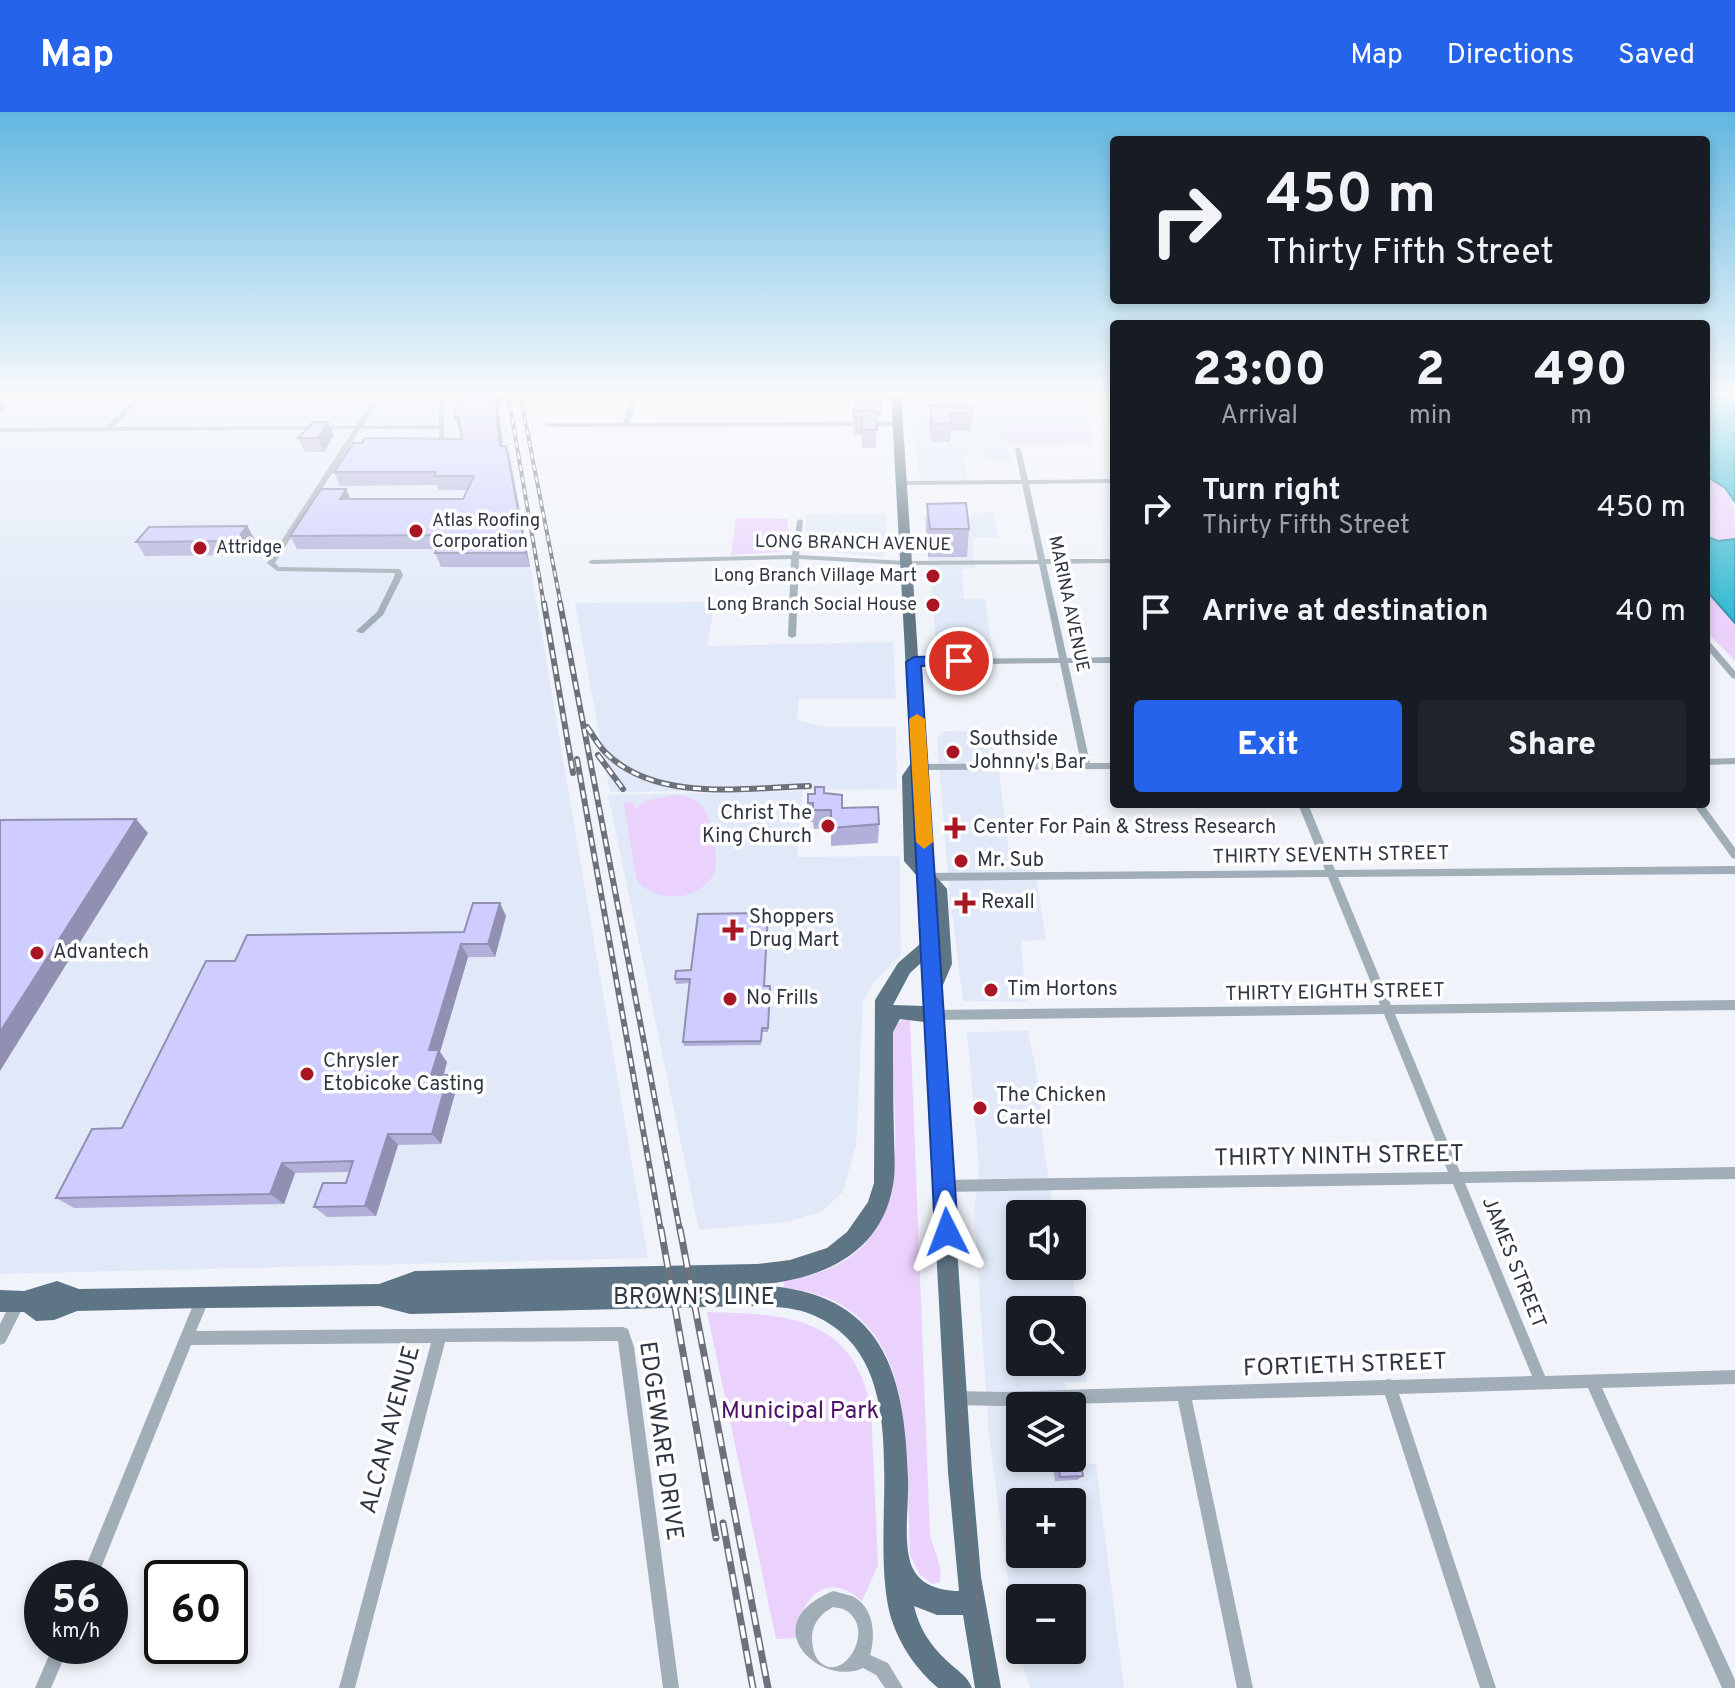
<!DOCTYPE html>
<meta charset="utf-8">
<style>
body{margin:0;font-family:Overpass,sans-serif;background:#20242c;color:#f1f3f6;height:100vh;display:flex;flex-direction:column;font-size:30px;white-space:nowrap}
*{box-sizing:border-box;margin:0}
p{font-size:26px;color:#9ea1a6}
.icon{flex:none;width:44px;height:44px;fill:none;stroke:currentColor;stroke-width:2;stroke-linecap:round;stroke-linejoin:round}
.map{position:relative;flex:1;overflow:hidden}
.panel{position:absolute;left:1110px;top:208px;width:600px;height:488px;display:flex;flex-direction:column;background:#171b24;border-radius:8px;box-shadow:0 4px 12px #0003}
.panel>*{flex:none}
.top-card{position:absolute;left:1110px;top:24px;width:600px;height:168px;border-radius:8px;box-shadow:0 4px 12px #0003;background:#171b24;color:#f1f3f6;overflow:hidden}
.controls{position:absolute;left:1006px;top:1088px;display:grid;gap:16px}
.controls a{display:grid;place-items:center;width:80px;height:80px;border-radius:8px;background:#171b24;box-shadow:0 4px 12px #0003;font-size:40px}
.speed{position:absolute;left:24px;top:1448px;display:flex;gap:16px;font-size:40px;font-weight:700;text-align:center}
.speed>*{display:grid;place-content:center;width:104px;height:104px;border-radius:50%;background:#171b24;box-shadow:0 4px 12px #0003;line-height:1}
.speed small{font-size:20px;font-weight:400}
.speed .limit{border:4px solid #111;border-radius:12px;background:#fff;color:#111}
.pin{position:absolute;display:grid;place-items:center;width:68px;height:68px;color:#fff;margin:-34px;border:4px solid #fff;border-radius:50%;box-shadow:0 2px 8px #0007}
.me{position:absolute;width:88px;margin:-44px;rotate:357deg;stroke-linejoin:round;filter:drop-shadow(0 0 6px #0008)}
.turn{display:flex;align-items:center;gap:28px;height:168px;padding:0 24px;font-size:36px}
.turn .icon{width:104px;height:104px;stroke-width:2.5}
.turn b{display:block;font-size:56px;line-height:68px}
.eta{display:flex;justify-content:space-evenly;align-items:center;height:136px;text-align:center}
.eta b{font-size:48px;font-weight:800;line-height:56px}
.button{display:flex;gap:16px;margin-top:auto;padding:16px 24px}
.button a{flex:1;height:92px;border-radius:8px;background:#2563eb;color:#fff;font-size:32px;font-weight:800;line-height:92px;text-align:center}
.button a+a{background:#20242c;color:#f1f3f6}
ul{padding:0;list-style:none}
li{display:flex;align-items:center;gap:24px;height:104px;padding:0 24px}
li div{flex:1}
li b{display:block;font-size:30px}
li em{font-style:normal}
header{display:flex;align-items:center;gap:48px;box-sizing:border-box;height:112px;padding:0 40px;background:#2563eb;color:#fff}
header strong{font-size:38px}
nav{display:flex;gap:44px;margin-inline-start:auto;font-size:28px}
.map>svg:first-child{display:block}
.built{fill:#e1e9f8;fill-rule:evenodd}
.green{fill:#ebd2fc}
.water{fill:#34b9d3;stroke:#3392a7;stroke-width:2}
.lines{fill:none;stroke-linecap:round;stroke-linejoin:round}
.street{fill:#a1aeb7;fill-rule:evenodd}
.primary{fill:#5d7585;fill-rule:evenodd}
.tram-far1{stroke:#6c717b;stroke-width:2}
.tram{stroke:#6c717b;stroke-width:3}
.rail-far2-casing{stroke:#6c717b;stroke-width:4}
.rail-far1-casing{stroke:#6c717b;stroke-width:6}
.rail-casing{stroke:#6c717b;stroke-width:7}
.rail-far2{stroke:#fff;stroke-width:2;stroke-dasharray:6;stroke-linecap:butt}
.rail-far1{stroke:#fff;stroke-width:3;stroke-dasharray:8;stroke-linecap:butt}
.rail{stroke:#fff;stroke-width:4;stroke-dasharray:13;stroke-linecap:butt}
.wall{fill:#b2b0db}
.shaded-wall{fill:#9190b2}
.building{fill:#cfcdff;stroke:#9190b2;stroke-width:2}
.route{fill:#2563eb;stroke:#184099;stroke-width:2}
.slow{fill:#f59e0b}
.poi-dot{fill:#aa1523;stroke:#fff;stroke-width:3}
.labels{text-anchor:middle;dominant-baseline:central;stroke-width:7;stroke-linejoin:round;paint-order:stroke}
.far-poi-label{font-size:18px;fill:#303641;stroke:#fff;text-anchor:start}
.far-street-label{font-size:18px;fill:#303641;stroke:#fff}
.poi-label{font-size:20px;fill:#303641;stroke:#fff;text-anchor:start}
.street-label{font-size:20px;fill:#303641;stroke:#fff}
.near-street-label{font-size:24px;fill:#303641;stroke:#fff}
.near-park-label{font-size:24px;fill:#4c1069;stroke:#fff}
</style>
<header>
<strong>Map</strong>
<nav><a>Map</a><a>Directions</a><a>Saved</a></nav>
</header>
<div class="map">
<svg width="1735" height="1576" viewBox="0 0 1735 1576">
<rect width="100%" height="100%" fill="#f0f3f9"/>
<g class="built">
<polygon points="0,282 501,282 648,1146 0,1162"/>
<polygon points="911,282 947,282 948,289 1084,289 1095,334 1007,334 1010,350 992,350 982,343 964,343 967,367 919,367"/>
<polygon points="993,400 998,425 972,426 975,456 962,457 964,487 985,487 993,549 938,549 924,404 971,404 971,401"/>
<polygon points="886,402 887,441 883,445 805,438 806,403"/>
<polygon points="715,490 707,534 893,530 896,587 799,587 797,608 826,615 896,615 897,677 610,680 575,491"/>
<polygon points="944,619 994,620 1011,756 1035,757 1046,828 1021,829 1026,890 963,889 949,777 937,626"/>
<polygon points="803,679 797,745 900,744 901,843 875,869 863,888 856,1034 842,1081 821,1100 787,1110 699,1118 608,683"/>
<path d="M1028,919l13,64 1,40 12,79h-34v52h51l16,116h-22l4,24h-49v52h52l5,6h19l28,224h-94l-13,-43 -28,-209 -15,-225 5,-44 -12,-135zM1020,1198h52v52h-52zM1020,1390h52v52h-52zM1020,1486h52v52h-52z"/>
</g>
<g class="green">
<polygon points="1075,313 1084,316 1091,328 1088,331 1011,333 1003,330 1002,317 1007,314"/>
<path d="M1706,364c29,15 29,31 29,63l-17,2 -12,-5z"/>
<polygon points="736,406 787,407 788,418 791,418 790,436 781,440 731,443"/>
<polygon points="1706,478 1735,511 1735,549 1706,519"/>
<path d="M673,683c10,1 21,2 28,10 9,9 19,55 14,66 -13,31 -61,34 -79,8l-12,-76 9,-1 2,7 10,-8z"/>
<path d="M903,907l7,1 20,515c4,18 13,29 10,47l-7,2 -13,-9 -10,-20c-5,-103 14,-254 -126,-267v-8c140,-16 109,-147 107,-249z"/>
<path d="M707,1200c80,2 145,4 164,95l7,158 -16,36c-37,-33 -62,-1 -66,37l-20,1z"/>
</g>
<g class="water">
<polygon points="1706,282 1735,282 1735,390 1725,376 1706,364"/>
<polygon points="1706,424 1718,429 1735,427 1735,511 1706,478"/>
</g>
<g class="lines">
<g class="street">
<polygon points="140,282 146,282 113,315 356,314 377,282 383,282 363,314 439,313 439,284 444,283 444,336 439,335 439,317 360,317 275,451 279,455 400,457 403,463 383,503 363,521 360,521 356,519 377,500 395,463 394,461 277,459 267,451 354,317 0,320 0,316 106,315"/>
<polygon points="633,282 639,282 629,311 898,310 901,312 898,314 547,315 544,313 547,311 623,311"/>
<polygon points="1090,282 1114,287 1114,291 1090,286 897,287 894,285 897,283"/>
<polygon points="1018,335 1021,337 1028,368 1114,367 1114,371 1029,372 1045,447 1114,447 1114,451 1046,452 1067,546 1114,545 1114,551 1068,551 1090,651 1114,651 1114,657 920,658 916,655 920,652 1081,651 1060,551 914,553 910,550 914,547 1059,546 1039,452 905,453 799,447 796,524 792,526 788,524 791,447 592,452 588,450 592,448 792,443 797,409 800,407 803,409 799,443 905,449 1038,448 1022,372 901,373 898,371 901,369 1021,368 1015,337"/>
<polygon points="1706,529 1709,529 1735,559 1735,567 1732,566 1706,536"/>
<polygon points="1735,646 1735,652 1706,653 1706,647"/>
<polygon points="1298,692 1308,692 1335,758 1735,754 1735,762 1338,765 1391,893 1735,888 1735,898 1395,902 1460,1060 1735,1055 1735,1067 1465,1071 1545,1264 1735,1258 1735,1272 1602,1276 1735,1568 1735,1576 1722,1576 1588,1276 1399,1282 1496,1576 1480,1576 1385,1283 1192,1288 1253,1576 1237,1576 1178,1289 1002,1294 956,1293 951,1291 949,1286 951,1281 956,1279 1002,1280 1385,1268 1389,1267 1392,1268 1532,1264 1453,1072 944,1080 940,1078 938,1074 940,1070 944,1068 1448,1060 1384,902 934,908 930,906 929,903 930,900 934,898 1380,893 1328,765 926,769 921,765 926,761 1325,758"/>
<polygon points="1693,692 1703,692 1735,736 1735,747 1732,746"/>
<polygon points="203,1179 208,1181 210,1186 196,1219 623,1215 628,1217 634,1235 679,1576 663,1576 618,1229 445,1230 355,1576 339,1576 431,1231 191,1233 97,1466 81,1466 198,1181"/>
<polygon points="19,1182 24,1184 26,1189 5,1231 0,1233 0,1212 14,1184"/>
<path d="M833,1479c6,2 13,3 19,5 22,11 24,38 18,59l18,8 15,25h-18l-9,-13 -13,-7c-42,20 -111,-43 -30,-77zM833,1495c4,1 9,1 12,3 33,18 -3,78 -27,50 -5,-7 -6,-16 -6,-24 1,-14 10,-23 21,-29z"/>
<polygon points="53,1534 69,1534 51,1576 35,1576"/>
</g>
<path class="primary" d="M891,282h10l31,478 15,17 5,75 -12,28 32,480 9,105 20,111h-26l-12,-73h-26l-23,-9c5,22 16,39 32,54 10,10 21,15 26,28h-34c-22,-19 -38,-42 -47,-70 -26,-91 33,-255 -78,-303 -20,-9 -45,-8 -66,-9l-337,8 -31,-8 -176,2 -126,3 -23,9 -18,1 -12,-9h-24v-22l24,1 33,-10 22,8 300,-5 36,-13 342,-7 33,-4 37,-12 20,-16 21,-30 6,-19 1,-183 23,-37 22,-19 -3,-68 -13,-15 -2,-85 9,-13zM921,851l3,43 -31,-1 17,-32zM900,907l24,3 24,450 11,119c-23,0 -45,-8 -50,-34 -5,-25 0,-54 -1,-79 -3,-109 -27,-187 -150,-193 63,-6 123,-30 135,-100 3,-16 1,-33 1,-49 -1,-35 -1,-69 -1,-104z"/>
<polyline class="tram-far1" points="898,282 949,1119"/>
<polyline class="tram" points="949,1117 965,1383 988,1576"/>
<g class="rail-far2-casing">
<g id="rail-far2">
<polyline points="508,282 544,493"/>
<polyline points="520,282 561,493"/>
</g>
</g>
<g class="rail-far1-casing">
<g id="rail-far1">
<polyline points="544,491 573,661"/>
<polyline points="560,491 680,1119"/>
<path d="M587,615c6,8 11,18 18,25 50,51 140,36 204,34"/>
<polyline points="598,643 623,677"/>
<polyline points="577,647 661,1119"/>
</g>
</g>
<g class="rail-casing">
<g id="rail">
<polyline points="661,1117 716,1426"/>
<polyline points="680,1117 768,1576"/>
<polyline points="723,1411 753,1576"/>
</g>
</g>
<use href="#rail-far2" class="rail-far2"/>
<use href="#rail-far1" class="rail-far1"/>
<use href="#rail" class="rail"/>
</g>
<g class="wall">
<polygon points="453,282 502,282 504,290 498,291 502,334 510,347 530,455 441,455 435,441 438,437 297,437 290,424 351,387 463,387 468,378 439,378 437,373 340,374 334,360 462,327 461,318 459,318 455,305 459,296 458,292 456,292"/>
<polygon points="880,288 881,305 876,305 876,336 862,336 862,323 854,323 853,298 856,298"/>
<polygon points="930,293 972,301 971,319 951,319 950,330 931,330 929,311"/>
<polygon points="328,310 334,323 324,340 305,340 298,326"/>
<polygon points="927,392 969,417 967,445 928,445 926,419"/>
<polygon points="247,414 255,428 244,443 145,444 136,430"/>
<polygon points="825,681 843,696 879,712 878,731 831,734 831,716 814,717 813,710 809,710 808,691"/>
<polygon points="506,804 495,845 468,845 440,940 447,950 444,963 457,974 441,1032 398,1033 376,1104 327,1105 314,1095 346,1071 349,1060 295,1061 284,1092 74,1096 56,1086 122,1016 235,849 464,820"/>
<polygon points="768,805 764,874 770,874 771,878 768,920 762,920 761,933 684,934 683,930 690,871 676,872 675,867 691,858"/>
<polygon points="1052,1346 1072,1346 1083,1364 1077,1368 1055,1369"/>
</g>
<g class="shaded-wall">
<polygon points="453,282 459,282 462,291 456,292"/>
<polygon points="494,282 502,282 504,290 498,291 504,347 500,334"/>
<polygon points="0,286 7,296 0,301"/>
<polygon points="459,304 464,317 459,318 455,305"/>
<polygon points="328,310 334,323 324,340 318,326"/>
<polygon points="506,334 510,347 530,455 526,441"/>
<polygon points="346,377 352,391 340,387"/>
<polygon points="247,414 255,428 244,443 236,429"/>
<polygon points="136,707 148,721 0,959 0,920"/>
<polygon points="500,791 506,804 495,845 488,832"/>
<polygon points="461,832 468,845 440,940 447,950 440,974 431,963 429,938"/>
<polygon points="448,963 457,974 441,1032 432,1022"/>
<polygon points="388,1022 398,1033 376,1104 365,1094"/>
<polygon points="282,1051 295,1061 284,1092 270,1082"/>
</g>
<g class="building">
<polygon points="458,282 494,282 500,334 506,334 526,441 435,441 444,423 290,424 321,377 346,377 340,387 463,387 474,364 434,364 436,360 334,360 353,331 362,331 365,326 462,327 459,304 455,305 454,296 459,296"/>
<polygon points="856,288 880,288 881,301 853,299 853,303 853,298 856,298"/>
<polygon points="930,293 971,293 972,301 950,301 951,312 932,312"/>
<polygon points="853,299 876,299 877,318 862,318 862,306 854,305"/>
<polygon points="313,310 328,310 318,326 298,326"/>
<polygon points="966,391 969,417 930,417 927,392"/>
<polygon points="247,414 236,429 136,430 149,415"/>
<polygon points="815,675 824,675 824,681 842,683 842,696 878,695 879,712 831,716 831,698 813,698 813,691 808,691 808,682 815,682"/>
<polygon points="136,707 0,920 0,708"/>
<polygon points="473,791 500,791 488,832 461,832 429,938 439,938 431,963 448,963 432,1022 388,1022 365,1094 314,1095 323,1071 346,1071 353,1049 282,1051 270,1082 56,1086 92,1017 122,1016 206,849 235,849 247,823 464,820"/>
<polygon points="768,801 764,874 770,874 768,916 762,916 761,929 683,930 690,867 675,867 676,859 691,858 698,802"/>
<polygon points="1072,1307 1074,1307 1083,1364 1060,1365 1057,1346 1072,1346"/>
</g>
<linearGradient id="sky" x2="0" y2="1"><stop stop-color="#60b6e0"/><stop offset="0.56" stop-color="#f8fafc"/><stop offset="1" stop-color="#f8fafc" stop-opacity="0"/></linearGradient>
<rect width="1735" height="503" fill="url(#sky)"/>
<polygon class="route" points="959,544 964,546 964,552 921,554 958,1120 955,1128 947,1132 938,1128 935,1120 906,550 914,545"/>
<polygon class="slow" points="917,602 925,607 933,730 924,737 916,730 909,607"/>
<g class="poi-dot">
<circle cx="416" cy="419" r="8"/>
<circle cx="200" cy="436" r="8"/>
<circle cx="933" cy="464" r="8"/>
<circle cx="933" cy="493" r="8"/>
<circle cx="953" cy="640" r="8"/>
<circle cx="828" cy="714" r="8"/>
<path d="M951 704h8v8h8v8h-8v8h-8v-8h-8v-8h8z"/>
<circle cx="961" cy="749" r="8"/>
<path d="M961 779h8v8h8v8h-8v8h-8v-8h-8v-8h8z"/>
<path d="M729 806h8v8h8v8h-8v8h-8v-8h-8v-8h8z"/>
<circle cx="37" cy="841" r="8"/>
<circle cx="991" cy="878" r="8"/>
<circle cx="730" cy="887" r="8"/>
<circle cx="307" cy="962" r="8"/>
<circle cx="980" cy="996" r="8"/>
</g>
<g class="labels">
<g class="far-poi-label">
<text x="432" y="409">Atlas Roofing<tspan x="432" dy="21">Corporation</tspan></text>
<text x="216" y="436">Attridge</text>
<text x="917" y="464" text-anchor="end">Long Branch Village Mart</text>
<text x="917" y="493" text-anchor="end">Long Branch Social House</text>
</g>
<g class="far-street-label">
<text transform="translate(853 432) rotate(1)">LONG BRANCH AVENUE</text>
<text transform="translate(1068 492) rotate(78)">MARINA AVENUE</text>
</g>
<g class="poi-label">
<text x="969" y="628">Southside<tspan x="969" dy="23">Johnny's Bar</tspan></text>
<text x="812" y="702" text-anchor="end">Christ The<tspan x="812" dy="23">King Church</tspan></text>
<text x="973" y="716">Center For Pain &amp; Stress Research</text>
<text x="977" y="749">Mr. Sub</text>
<text x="981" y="791">Rexall</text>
<text x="749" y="806">Shoppers<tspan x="749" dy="23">Drug Mart</tspan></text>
<text x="53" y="841">Advantech</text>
<text x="1007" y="878">Tim Hortons</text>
<text x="746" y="887">No Frills</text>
<text x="323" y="950">Chrysler<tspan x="323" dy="23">Etobicoke Casting</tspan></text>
<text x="996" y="984">The Chicken<tspan x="996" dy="23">Cartel</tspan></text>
</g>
<g class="street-label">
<text transform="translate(1331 744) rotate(-1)">THIRTY SEVENTH STREET</text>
<text transform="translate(1335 881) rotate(-1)">THIRTY EIGHTH STREET</text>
<text transform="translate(1513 1151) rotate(68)">JAMES STREET</text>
</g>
<g class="near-street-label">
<text transform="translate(1339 1045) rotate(-1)">THIRTY NINTH STREET</text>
<text x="694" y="1186">BROWN'S LINE</text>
<text transform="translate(1345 1254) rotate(-2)">FORTIETH STREET</text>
<text transform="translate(391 1318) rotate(-75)">ALCAN AVENUE</text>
<text transform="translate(660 1329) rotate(82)">EDGEWARE DRIVE</text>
</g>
<g class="near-park-label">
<text x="800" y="1300">Municipal Park</text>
</g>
</g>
</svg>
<div class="controls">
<a><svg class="icon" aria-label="sound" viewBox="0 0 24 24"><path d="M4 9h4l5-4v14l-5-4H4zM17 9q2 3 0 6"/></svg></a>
<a><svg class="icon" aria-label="search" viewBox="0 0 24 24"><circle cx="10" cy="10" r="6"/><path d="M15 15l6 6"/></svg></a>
<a><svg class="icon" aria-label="layers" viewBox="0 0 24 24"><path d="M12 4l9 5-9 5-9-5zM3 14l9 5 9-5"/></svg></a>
<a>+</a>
<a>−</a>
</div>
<div class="speed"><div>56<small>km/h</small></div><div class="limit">60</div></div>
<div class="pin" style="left:959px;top:549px;background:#d93025"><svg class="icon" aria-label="arrive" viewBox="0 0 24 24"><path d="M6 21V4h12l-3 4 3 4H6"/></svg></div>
<svg class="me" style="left:947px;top:1120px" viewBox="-20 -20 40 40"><path d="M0-17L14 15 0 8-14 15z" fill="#2563eb" stroke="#fff" stroke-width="4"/></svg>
<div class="top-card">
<div class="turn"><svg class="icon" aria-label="right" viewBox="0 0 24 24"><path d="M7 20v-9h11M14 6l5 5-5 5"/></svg><div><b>450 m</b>Thirty Fifth Street</div></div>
</div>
<section class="panel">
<div class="eta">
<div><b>23:00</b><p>Arrival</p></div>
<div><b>2</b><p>min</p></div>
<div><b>490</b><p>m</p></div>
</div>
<ul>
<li><svg class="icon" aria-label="right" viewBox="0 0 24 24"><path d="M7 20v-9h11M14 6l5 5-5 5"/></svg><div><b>Turn right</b><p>Thirty Fifth Street</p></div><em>450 m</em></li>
<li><svg class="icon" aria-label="arrive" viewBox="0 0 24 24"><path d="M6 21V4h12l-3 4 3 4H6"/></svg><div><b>Arrive at destination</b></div><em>40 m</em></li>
</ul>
<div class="button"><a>Exit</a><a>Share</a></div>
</section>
</div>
